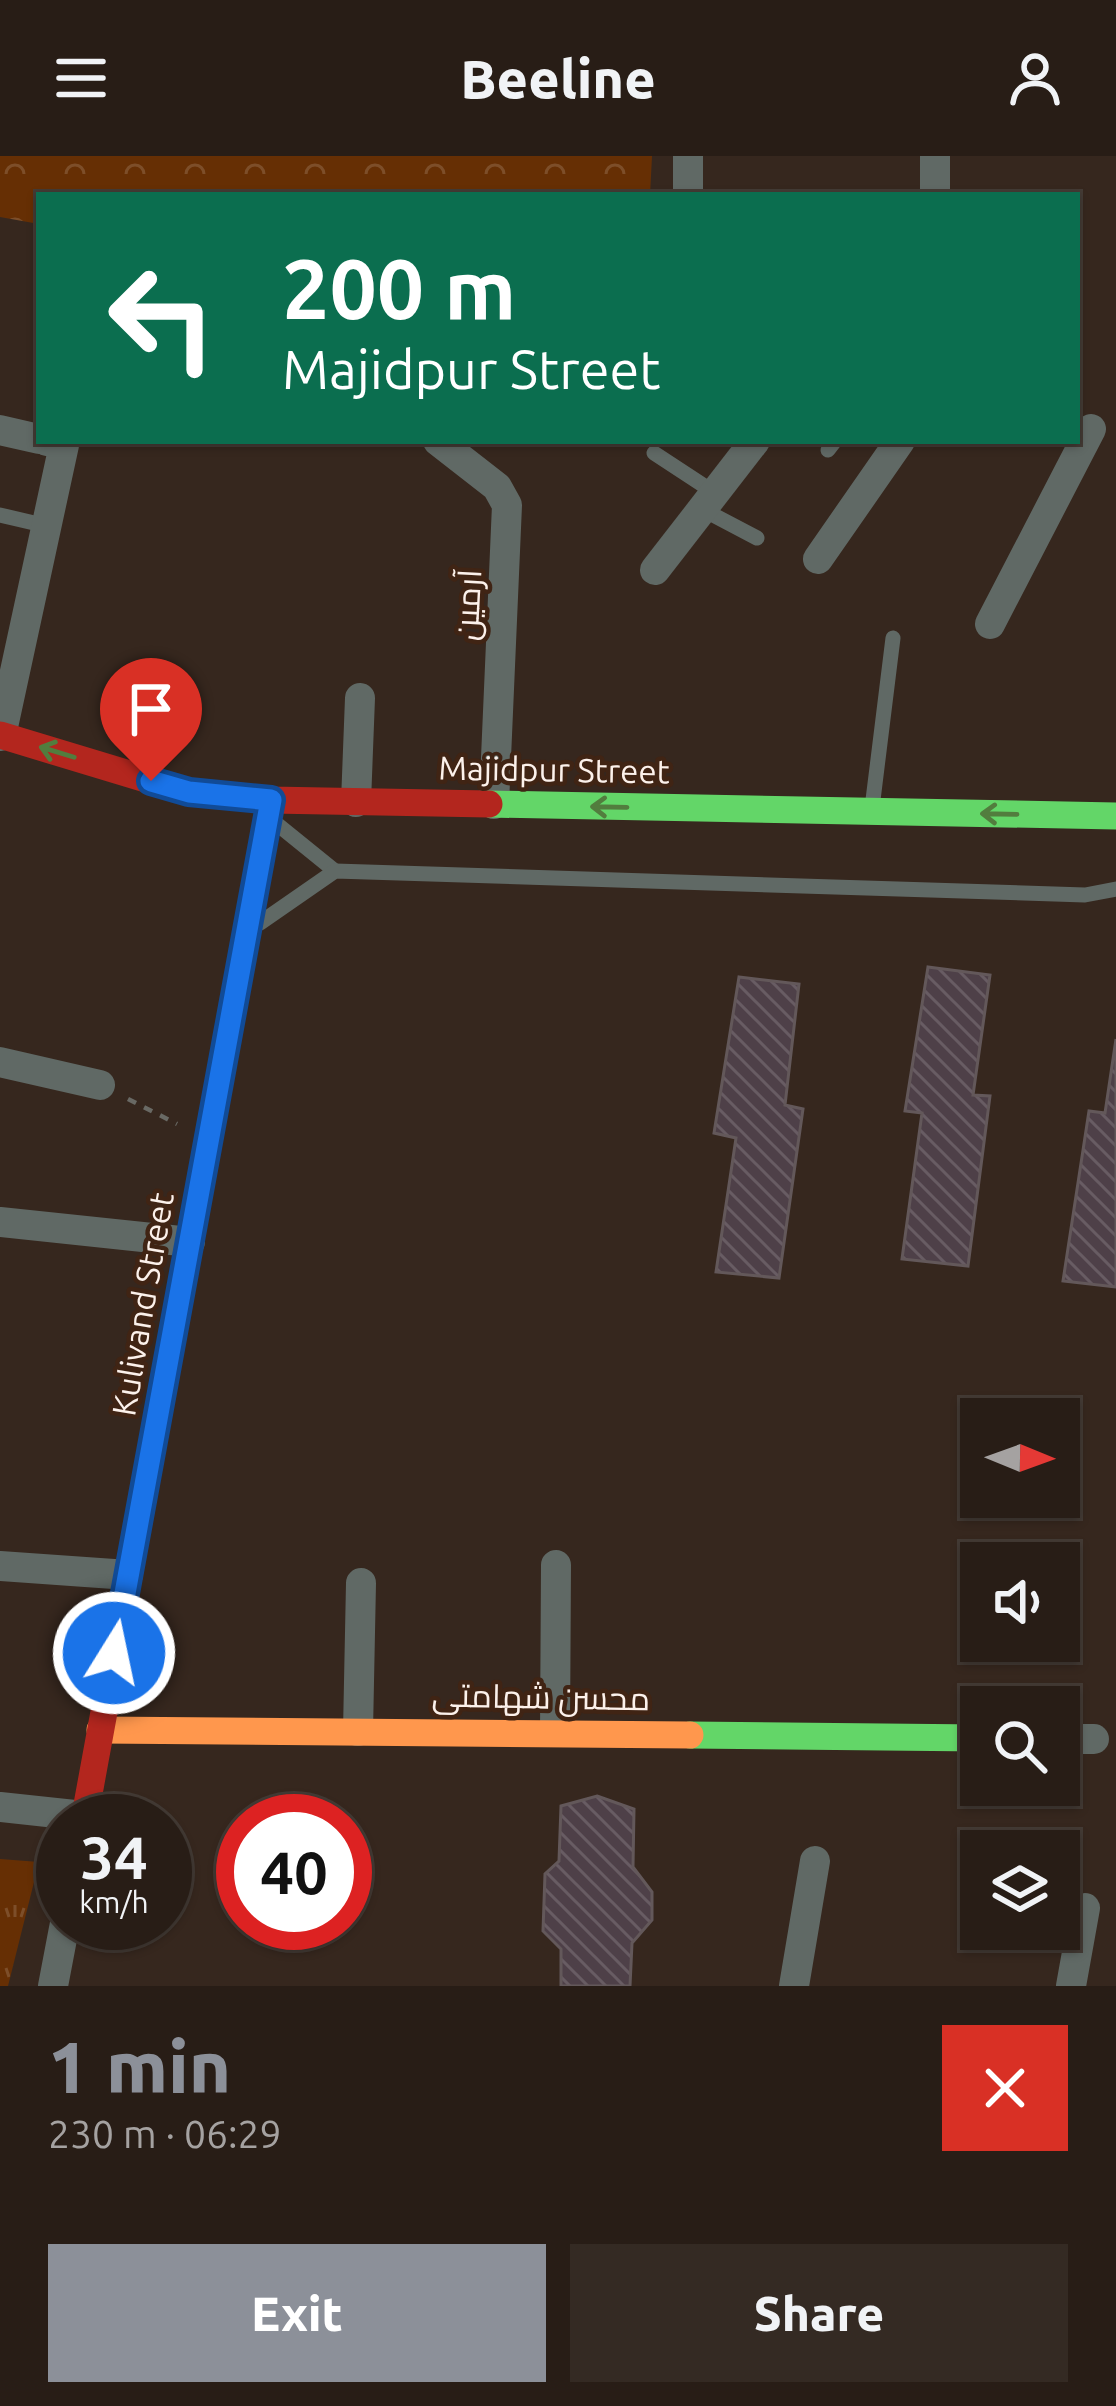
<!DOCTYPE html>
<meta charset="utf-8">
<style>
body{margin:0;font-family:Ubuntu,Cairo,sans-serif;background:#342a23;color:#f1f3f6;height:100vh;display:flex;flex-direction:column;font-size:45px;white-space:nowrap}
*{box-sizing:border-box;margin:0}
p{font-size:39px;color:#a5a2a1}
.icon{flex:none;width:66px;height:66px;fill:none;stroke:currentColor;stroke-width:2;stroke-linecap:round;stroke-linejoin:round}
.map{position:relative;height:1830px;overflow:hidden}
.sheet{display:flex;flex-direction:column;background:#281d16;flex:1}
.sheet>*{flex:none}
.hud{position:absolute;left:36px;top:36px;width:1044px;height:252px;border-radius:0px;box-shadow:0 3px 9px #0004,0 0 0 3px #443b35;background:#0b6e4f;color:#fff;overflow:hidden}
.needle{width:78px;rotate:91deg}
.buttons{position:absolute;left:960px;top:1242px;display:grid;gap:24px}
.buttons a{display:grid;place-items:center;width:120px;height:120px;border-radius:0px;background:#281d16;box-shadow:0 3px 9px #0004,0 0 0 3px #443b35;font-size:60px}
.speed{position:absolute;left:36px;top:1638px;display:flex;gap:24px;font-size:60px;font-weight:700;text-align:center}
.speed>*{display:grid;place-content:center;width:156px;height:156px;border-radius:50%;background:#281d16;box-shadow:0 3px 9px #0004,0 0 0 3px #443b35;line-height:1}
.speed small{font-size:30px;font-weight:400}
.speed .limit{border:18px solid #d22;background:#fff;color:#111}
.pin{position:absolute;display:grid;place-items:center;width:102px;height:102px;color:#fff;margin:-123px -51px;border-radius:50% 50% 50% 0;rotate:-45deg;box-shadow:0 0 12px #0007}
.pin .icon{rotate:45deg}
.me{position:absolute;width:132px;margin:-66px;rotate:10deg;stroke-linejoin:round;filter:drop-shadow(0 0 9px #0008)}
.turn{display:flex;align-items:center;gap:42px;height:252px;padding:0 48px;font-size:54px}
.turn .icon{width:156px;height:156px;stroke-width:2.5}
.turn b{display:block;font-size:84px;line-height:102px}
.round{display:grid;place-items:center;flex:none;width:126px;height:126px;border-radius:0px;background:#342a23}
.head{display:flex;align-items:center;justify-content:space-between;height:204px;padding:0 48px}
h1{font-size:72px;font-weight:800;line-height:90px;color:#8c9099}
.action{display:flex;gap:24px;margin-top:auto;padding:24px 48px}
.action a{flex:1;height:138px;border-radius:0px;background:#8c9099;color:#fff;font-size:48px;font-weight:800;line-height:138px;text-align:center}
.action a+a{background:#342a23;color:#f1f3f6}
header{display:flex;justify-content:space-between;align-items:center;height:156px;padding:0 48px;background:#281d16;font-size:54px;font-weight:800}
.map>svg:first-child{display:block}
.grass{fill:url(#grass-tufts)}
.forest{fill:url(#forest-crowns)}
.building{fill:url(#building-back-hatch);stroke:#63585a;stroke-width:3}
.lines{fill:none;stroke-linecap:round;stroke-linejoin:round}
.path{stroke:#696964;stroke-width:4.5;stroke-dasharray:9 9;stroke-linecap:butt}
.lane{stroke:#606965;stroke-width:15}
.street{stroke:#606965;stroke-width:30}
.fast{stroke:#63d668;stroke-width:27}
.slow{stroke:#ff974d;stroke-width:27}
.jam{stroke:#b3261e;stroke-width:27}
.oneway{stroke:#527d3e}
.route-casing{stroke:#114b97;stroke-width:30}
.route{stroke:#1a73e8;stroke-width:21}
.labels{text-anchor:middle;dominant-baseline:central;stroke-width:9;stroke-linejoin:round;paint-order:stroke}
.street-label{font-size:33px;fill:#fcf1eb;stroke:#402414}
</style>
<header><svg class="icon" aria-label="menu" viewBox="0 0 24 24"><path d="M4 6h16M4 12h16M4 18h16"/></svg>Beeline<svg class="icon" aria-label="person" viewBox="0 0 24 24"><circle cx="12" cy="8" r="4"/><path d="M4 21q1-7 8-7t8 7"/></svg></header>
<div class="map">
<svg width="1116" height="1830" viewBox="0 0 1116 1830">
<defs>
<pattern id="grass-tufts" width="24" height="20" patternUnits="userSpaceOnUse" patternTransform="scale(3)"><rect width="24" height="20" fill="#662f04"/><path d="M3 7l-1-3M5 7V3M7 7l1-3M15 17l-1-3M17 17v-4M19 17l1-3" fill="none" stroke="#7d4e29"/></pattern>
<pattern id="forest-crowns" width="20" height="18" patternUnits="userSpaceOnUse" patternTransform="scale(3)"><rect width="20" height="18" fill="#662f04"/><path d="M2 6a3 3 0 1 1 6 0M12 15a3 3 0 1 1 6 0" fill="none" stroke="#7d4e29"/></pattern>
<pattern id="building-back-hatch" width="6" height="6" patternUnits="userSpaceOnUse" patternTransform="scale(3)"><rect width="6" height="6" fill="#4e4048"/><path d="M-1 5l2 2M0 0l6 6M5-1l2 2" fill="none" stroke="#685c63"/></pattern>
</defs>
<rect width="100%" height="100%" fill="#36271e"/>
<polygon class="grass" points="0,1703 39,1706 8,1830 0,1830"/>
<polygon class="forest" points="0,0 652,0 650,39 39,39 39,68 0,61"/>
<g class="building">
<polygon points="928,811 990,819 973,939 990,940 968,1110 902,1103 922,957 905,955"/>
<polygon points="739,821 799,828 785,949 803,953 779,1122 716,1116 736,982 714,977"/>
<polygon points="1116,883 1116,1131 1063,1125 1089,955 1105,957"/>
<polygon points="597,1640 634,1653 633,1711 652,1736 652,1764 632,1787 630,1830 561,1830 561,1793 543,1775 545,1718 559,1705 561,1650"/>
</g>
<g class="lines">
<polyline class="path" points="128,943 177,968"/>
<g class="lane">
<polyline points="828,294 835,285"/>
<polyline points="654,297 715,337"/>
<polyline points="702,353 757,382"/>
<polyline points="0,359 47,370"/>
<polyline points="872,652 893,482"/>
<polyline points="272,664 335,715"/>
<polyline points="260,767 335,715 1085,739 1116,733"/>
</g>
<g class="street">
<polyline points="688,39 688,0"/>
<polyline points="935,39 935,0"/>
<polyline points="0,274 39,283"/>
<polyline points="438,285 497,331 507,349 494,648"/>
<polyline points="818,403 900,285"/>
<polyline points="655,414 755,285"/>
<polyline points="990,468 1091,273"/>
<polyline points="1,580 64,289 47,285"/>
<polyline points="356,646 360,542"/>
<polyline points="0,906 100,929"/>
<polyline points="0,1066 190,1086"/>
<polyline points="0,1410 128,1419"/>
<polyline points="358,1575 361,1427"/>
<polyline points="555,1576 556,1409"/>
<polyline points="1059,1583 1094,1583"/>
<polyline points="0,1651 84,1660"/>
<polyline points="53,1830 65,1767"/>
<polyline points="794,1830 815,1705"/>
<polyline points="1071,1830 1085,1752"/>
</g>
<g class="fast">
<polyline points="489,648 1116,660"/>
<polyline points="157,1267 271,644"/>
<polyline points="690,1579 981,1582"/>
</g>
<polyline class="slow" points="100,1574 690,1579"/>
<g class="jam">
<polyline points="0,579 189,636 271,644 489,648"/>
<polyline points="84,1665 157,1267"/>
</g>
</g>
<defs><path id="oneway-shaft" d="M-6 0H5M1.5-3L5.5 0L1.5 3" fill="none" stroke-width="1.6" stroke-linecap="round" stroke-linejoin="round" transform="scale(3)"/></defs>
<g class="oneway">
<use href="#oneway-shaft" transform="translate(57 596) rotate(-163)"/>
<use href="#oneway-shaft" transform="translate(609 651) rotate(-179)"/>
<use href="#oneway-shaft" transform="translate(999 658) rotate(-179)"/>
</g>
<g class="lines">
<g class="route-casing">
<polyline id="route" points="114,1497 271,644 189,636 151,625"/>
</g>
<use href="#route" class="route"/>
</g>
<g class="labels">
<g class="street-label">
<text transform="translate(467 449) rotate(-87)">آرمین</text>
<text transform="translate(554 613) rotate(1)">Majidpur Street</text>
<text transform="translate(142 1148) rotate(-80)">Kulivand Street</text>
<text transform="translate(541 1540) rotate(1)">محسن شهامتی</text>
</g>
</g>
</svg>
<div class="buttons">
<a><svg class="needle" viewBox="-14 -14 28 28"><path d="M0-13l5 13h-10z" fill="#e53935"/><path d="M0 13l5-13h-10z" fill="#a5a2a1"/></svg></a>
<a><svg class="icon" aria-label="sound" viewBox="0 0 24 24"><path d="M4 9h4l5-4v14l-5-4H4zM17 9q2 3 0 6"/></svg></a>
<a><svg class="icon" aria-label="search" viewBox="0 0 24 24"><circle cx="10" cy="10" r="6"/><path d="M15 15l6 6"/></svg></a>
<a><svg class="icon" aria-label="layers" viewBox="0 0 24 24"><path d="M12 4l9 5-9 5-9-5zM3 14l9 5 9-5"/></svg></a>
</div>
<div class="speed"><div>34<small>km/h</small></div><div class="limit">40</div></div>
<div class="pin" style="left:151px;top:625px;background:#d93025"><svg class="icon" aria-label="arrive" viewBox="0 0 24 24"><path d="M6 21V4h12l-3 4 3 4H6"/></svg></div>
<svg class="me" style="left:114px;top:1497px" viewBox="-20 -20 40 40"><circle r="17" fill="#1a73e8" stroke="#fff" stroke-width="3"/><path d="M0-11L8 9 0 5-8 9z" fill="#fff"/></svg>
<div class="hud">
<div class="turn"><svg class="icon" aria-label="left" viewBox="0 0 24 24"><path d="M17 20v-9H6M10 6l-5 5 5 5"/></svg><div><b>200 m</b>Majidpur Street</div></div>
</div>
</div>
<section class="sheet">
<div class="head"><div><h1>1 min</h1><p>230 m · 06:29</p></div><a class="round" style="background:#d93025;color:#fff"><svg class="icon" aria-label="close" viewBox="0 0 24 24"><path d="M6 6l12 12M18 6L6 18"/></svg></a></div>
<div class="action"><a>Exit</a><a>Share</a></div>
</section>
